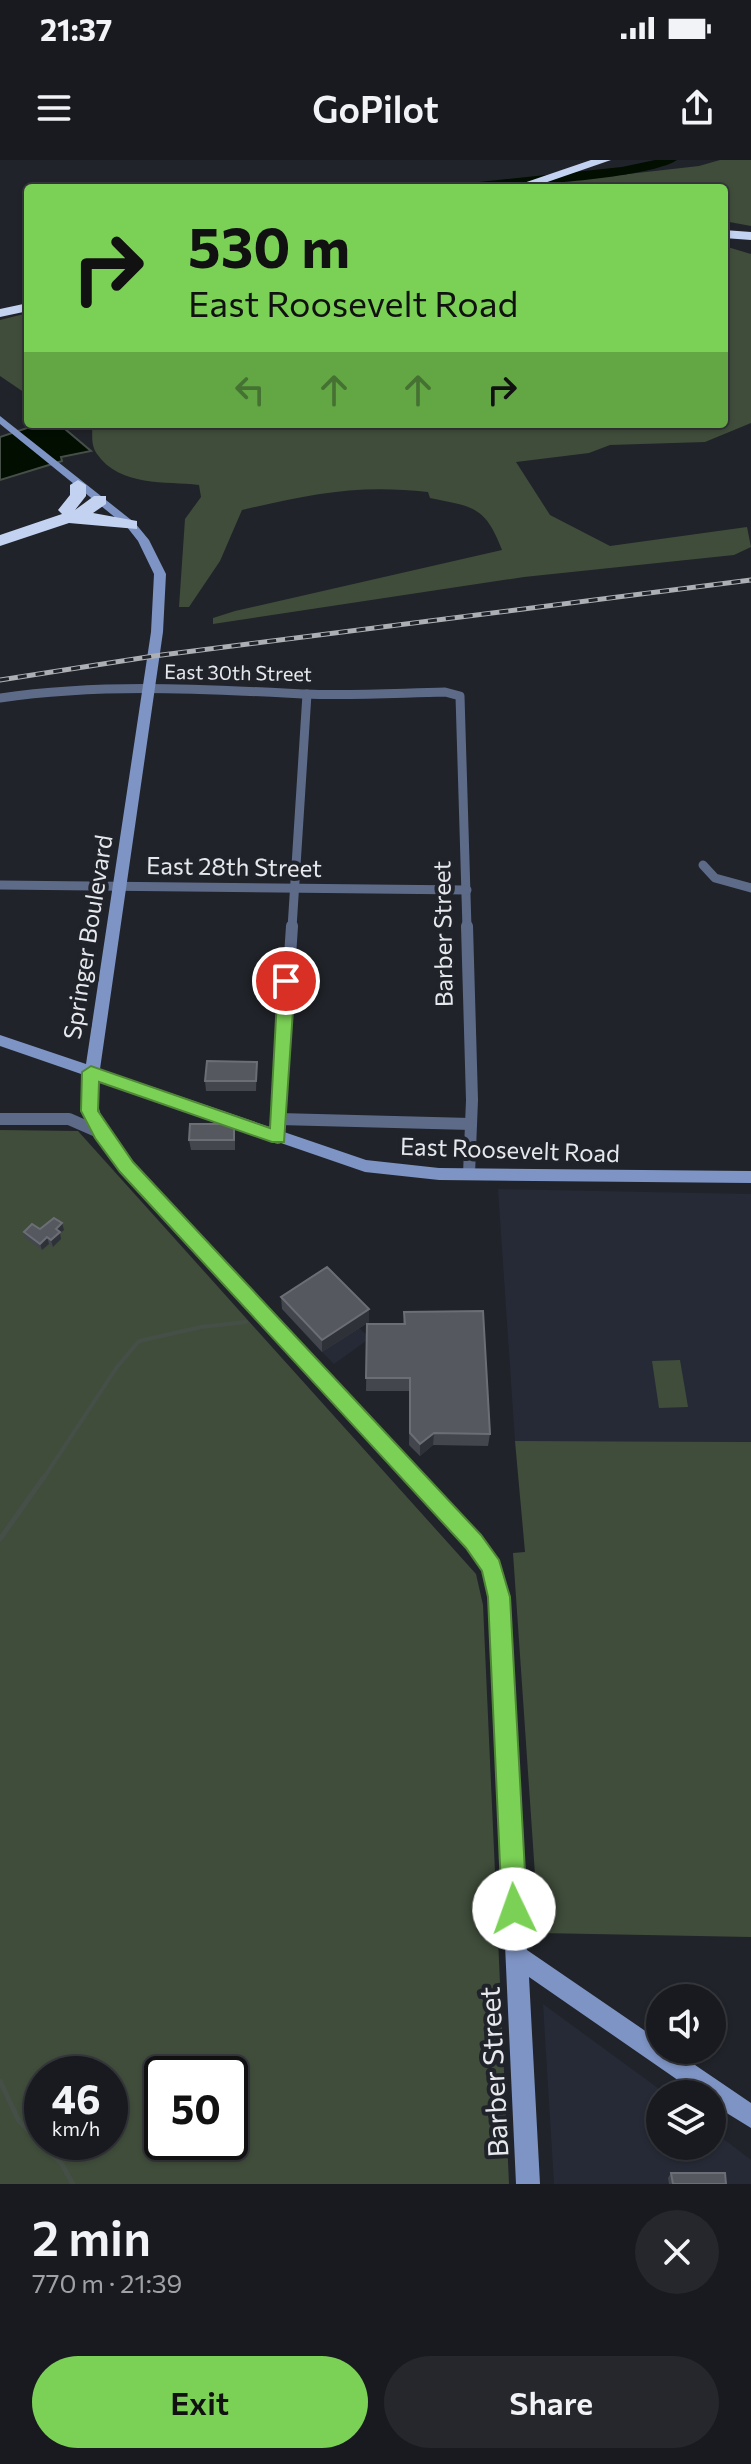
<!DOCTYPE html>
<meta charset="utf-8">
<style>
body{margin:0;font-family:Commissioner,sans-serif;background:#25272c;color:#f1f3f6;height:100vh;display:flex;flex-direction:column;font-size:30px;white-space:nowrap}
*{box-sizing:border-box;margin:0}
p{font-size:26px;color:#9fa1a4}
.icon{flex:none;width:44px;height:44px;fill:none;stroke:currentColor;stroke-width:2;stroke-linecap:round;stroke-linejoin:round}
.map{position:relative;height:2024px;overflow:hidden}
.side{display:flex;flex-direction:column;background:#181a1f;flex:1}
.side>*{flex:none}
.guide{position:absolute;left:24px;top:24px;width:704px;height:244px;border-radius:8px;box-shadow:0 2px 6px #0004,0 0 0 2px #36383d;background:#7bd156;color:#111;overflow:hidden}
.fabs{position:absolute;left:646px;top:1824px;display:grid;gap:16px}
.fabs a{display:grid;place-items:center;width:80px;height:80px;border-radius:50%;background:#181a1f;box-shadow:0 2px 6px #0004,0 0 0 2px #36383d;font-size:40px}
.speed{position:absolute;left:24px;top:1896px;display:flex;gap:16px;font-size:40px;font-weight:700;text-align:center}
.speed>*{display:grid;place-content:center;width:104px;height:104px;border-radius:50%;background:#181a1f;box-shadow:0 2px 6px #0004,0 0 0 2px #36383d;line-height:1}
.speed small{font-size:20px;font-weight:400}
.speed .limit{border:4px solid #111;border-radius:12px;background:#fff;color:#111}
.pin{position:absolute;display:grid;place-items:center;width:68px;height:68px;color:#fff;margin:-34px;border:4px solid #fff;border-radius:50%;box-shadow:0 2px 8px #0007}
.me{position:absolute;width:88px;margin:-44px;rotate:357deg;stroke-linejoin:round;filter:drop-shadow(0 0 6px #0008)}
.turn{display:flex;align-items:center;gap:28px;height:168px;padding:0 32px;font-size:36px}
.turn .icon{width:104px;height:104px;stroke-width:2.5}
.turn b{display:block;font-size:56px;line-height:68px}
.lanes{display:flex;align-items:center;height:76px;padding:0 32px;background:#0003;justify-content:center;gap:40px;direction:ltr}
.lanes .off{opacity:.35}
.round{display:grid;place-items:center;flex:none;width:84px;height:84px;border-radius:42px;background:#25272c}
.head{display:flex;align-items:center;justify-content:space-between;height:136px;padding:0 32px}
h1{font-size:48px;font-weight:600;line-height:60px}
.primary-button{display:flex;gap:16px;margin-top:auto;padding:16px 32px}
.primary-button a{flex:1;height:92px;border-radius:48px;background:#7bd156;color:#111;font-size:32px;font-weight:600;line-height:92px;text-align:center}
.primary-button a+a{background:#25272c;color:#f1f3f6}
.status{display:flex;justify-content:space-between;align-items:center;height:56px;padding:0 40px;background:#181a1f;direction:ltr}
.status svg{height:22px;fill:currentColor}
header{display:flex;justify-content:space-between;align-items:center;height:104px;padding:0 32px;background:#181a1f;font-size:36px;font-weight:600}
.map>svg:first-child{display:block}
.built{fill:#252a36}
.green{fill:#404d3b;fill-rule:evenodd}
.water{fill:#010e00;stroke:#464f47;stroke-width:2}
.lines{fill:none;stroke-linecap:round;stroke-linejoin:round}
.stream-far1{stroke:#464f47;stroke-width:4}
.stream{stroke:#464f47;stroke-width:5}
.river{fill:#010e00;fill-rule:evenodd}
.street-far1{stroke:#5d6b89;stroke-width:9}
.street{stroke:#5d6b89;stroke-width:12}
.secondary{fill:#7e94c4;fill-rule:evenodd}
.highway{fill:#c4d2f1;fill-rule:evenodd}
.rail-casing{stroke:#acafb4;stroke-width:5}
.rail{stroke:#202329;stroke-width:3;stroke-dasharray:9;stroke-linecap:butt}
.wall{fill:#43464d}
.shaded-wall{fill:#2e3137}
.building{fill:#55585e;stroke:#6c6e75;stroke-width:2}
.route{fill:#7bd156;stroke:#508838;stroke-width:2}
.labels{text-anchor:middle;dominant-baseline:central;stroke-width:8;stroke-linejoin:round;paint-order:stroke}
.far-street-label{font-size:20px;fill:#e6e8ed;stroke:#202329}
.street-label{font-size:24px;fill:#e6e8ed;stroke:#202329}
.near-street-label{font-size:28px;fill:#e6e8ed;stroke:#202329}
</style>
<div class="status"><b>21:37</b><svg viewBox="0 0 49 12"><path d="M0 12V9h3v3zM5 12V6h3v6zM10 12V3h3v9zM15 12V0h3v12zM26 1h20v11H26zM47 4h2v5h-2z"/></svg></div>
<header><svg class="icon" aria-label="menu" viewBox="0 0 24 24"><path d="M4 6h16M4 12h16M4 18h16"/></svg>GoPilot<svg class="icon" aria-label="share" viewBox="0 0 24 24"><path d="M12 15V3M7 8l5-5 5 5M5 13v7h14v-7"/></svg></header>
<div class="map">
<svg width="751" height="2024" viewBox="0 0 751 2024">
<rect width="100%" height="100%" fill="#202329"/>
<g class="built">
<polygon points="498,1029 751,1034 751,1282 515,1281"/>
<polygon points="359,1168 368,1176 366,1181 334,1204 322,1192"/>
<polygon points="543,1844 666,1934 660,1934 660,1986 712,1986 712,1970 751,2000 751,2024 554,2024"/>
</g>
<g class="green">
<polygon points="720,0 751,0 751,66 724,61 724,28 543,28 566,21 699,6"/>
<path d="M724,86l27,8v169l-46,19 -95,3 -21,8 -73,9 34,53 60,31 137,-19 4,20 -17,8 -210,22 -311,47v-6l22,-7 267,-61c-17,-44 -28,-43 -72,-52l-2,-6c-70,-8 -118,2 -186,18l-22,51 -31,46h-10l6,-88 16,-22 -2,-12c-33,-4 -79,2 -102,-31 -7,-10 -4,-21 -5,-30h632z"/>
<polygon points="28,153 28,235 0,216 0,160"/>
<path d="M0,970l78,1 398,443 7,31 26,579h-509zM42,1914h68v68h-68zM162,1914h68v68h-68z"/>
<polygon points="680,1200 688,1247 659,1248 652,1201"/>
<polygon points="515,1281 751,1282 751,1777 539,1773 513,1393 525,1392"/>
</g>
<polygon class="water" points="39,264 59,264 91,291 61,297 62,301 0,320 0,277"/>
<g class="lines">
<polyline class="stream-far1" points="43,1319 117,1207 139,1181 201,1167 246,1162"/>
<g class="stream">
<polyline points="0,1379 44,1317"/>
<polyline points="0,1921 19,1961 61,2003 73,2024"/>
</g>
<path class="river" d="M655,0h22c-30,20 -181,28 -223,28l6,-4 162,-17z"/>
<g class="street-far1">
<path d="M0,538c102,-15 202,-9 305,-4 46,2 93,-1 140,-2l15,4 7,232"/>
<polyline points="703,705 715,718 751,728"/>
<polyline points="0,725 467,730"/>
<polyline points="292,768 307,534"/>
</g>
<g class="street">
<polyline points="467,766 472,940 469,1014"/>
<polyline points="0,959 69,959 101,973"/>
<polyline points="279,959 471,964"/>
<polyline points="278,978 292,766"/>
</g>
<path class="secondary" d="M0,256l135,107 14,17 17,34 -3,58 -63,437 266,91 73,8 312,3v12l-312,-3 -74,-8 -267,-92c-5,38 13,54 34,83l348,373 19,25 10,36 18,353 133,91v9h13l78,53v25l-39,-24v-10h-14l-169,-117 11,207h-24l-27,-587 -6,-26 -17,-23 -346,-377c-26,-36 -43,-48 -36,-96l-84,-29v-11l86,29 65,-432 3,-58 -16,-33 -11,-14 -127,-103z"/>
<g class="highway">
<polygon points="591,0 611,0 530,28 509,28"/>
<polygon points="724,70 751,72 751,80 724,78"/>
<polygon points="28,143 28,151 0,157 0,149"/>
<polygon points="78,320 86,325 86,336 75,350 94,336 106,336 106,344 93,353 137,361 137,369 69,363 0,386 0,375 62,354 58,350 70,335 70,325"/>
</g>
<g class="rail-casing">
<polyline id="rail" points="0,520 154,496 751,420"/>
</g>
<use href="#rail" class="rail"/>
</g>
<g class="wall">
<polygon points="257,902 256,931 206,931 205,921"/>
<polygon points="235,974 235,990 191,990 189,980"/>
<polygon points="40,1069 64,1070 60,1073 61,1079 53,1087 49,1084 42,1090 25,1078 24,1072"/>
<polygon points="281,1137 369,1149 369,1162 322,1192 282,1149"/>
<polygon points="404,1152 490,1274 488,1286 433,1285 420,1296 409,1285 410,1231 366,1231 367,1164 403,1164"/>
<polygon points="671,2013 726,2024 669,2024 668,2018"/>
</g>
<g class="shaded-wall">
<polygon points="62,1063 64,1070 60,1073 61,1079 53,1087 51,1080 56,1069"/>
<polygon points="47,1077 49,1084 42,1090 40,1084"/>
<polygon points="369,1149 369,1162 322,1192 322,1180"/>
<polygon points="434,1273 433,1285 420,1296 420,1284"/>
</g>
<g class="building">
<polygon points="207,901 257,902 256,921 205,921"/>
<polygon points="190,964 234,964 234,980 189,980"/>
<polygon points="54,1058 62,1063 56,1069 60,1072 51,1080 47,1077 40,1084 24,1072 32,1064 40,1069"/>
<polygon points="327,1107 369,1149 322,1180 281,1137"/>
<polygon points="483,1151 490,1274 434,1273 420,1284 410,1273 410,1218 366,1218 367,1164 405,1164 404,1152"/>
<polygon points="671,2013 725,2013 726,2024 673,2024"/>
</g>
<polygon class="route" points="286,815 295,821 284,982 272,982 99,922 98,951 133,1002 481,1375 499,1400 510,1437 527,1749 523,1757 514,1761 506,1757 502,1749 488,1437 482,1411 466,1388 120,1012 95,978 81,951 82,912 91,906 270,968 278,821"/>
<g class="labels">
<g class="far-street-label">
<text transform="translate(238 512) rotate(1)">East 30th Street</text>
</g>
<g class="street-label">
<text transform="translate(234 706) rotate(1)">East 28th Street</text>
<text transform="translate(442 774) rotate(-91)">Barber Street</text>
<text transform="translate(87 777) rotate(-81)">Springer Boulevard</text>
<text transform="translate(510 989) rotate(2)">East Roosevelt Road</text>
</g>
<g class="near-street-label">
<text transform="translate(493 1912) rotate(-93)">Barber Street</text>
</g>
</g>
</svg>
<div class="fabs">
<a><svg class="icon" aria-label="sound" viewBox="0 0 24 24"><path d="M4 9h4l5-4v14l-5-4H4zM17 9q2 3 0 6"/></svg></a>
<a><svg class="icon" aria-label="layers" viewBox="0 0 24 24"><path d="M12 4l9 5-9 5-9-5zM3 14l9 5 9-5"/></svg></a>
</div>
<div class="speed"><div>46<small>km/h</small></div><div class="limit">50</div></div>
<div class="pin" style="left:286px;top:821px;background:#d93025"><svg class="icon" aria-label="arrive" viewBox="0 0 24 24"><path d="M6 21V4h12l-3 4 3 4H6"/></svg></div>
<svg class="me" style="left:514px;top:1749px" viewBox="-20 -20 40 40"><circle r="19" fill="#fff"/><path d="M0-13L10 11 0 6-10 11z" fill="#7bd156"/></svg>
<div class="guide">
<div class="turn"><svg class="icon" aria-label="right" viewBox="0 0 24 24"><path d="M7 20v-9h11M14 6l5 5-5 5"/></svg><div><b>530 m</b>East Roosevelt Road</div></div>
<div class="lanes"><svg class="icon off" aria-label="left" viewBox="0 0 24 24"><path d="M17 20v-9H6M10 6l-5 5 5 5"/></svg><svg class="icon off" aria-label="ahead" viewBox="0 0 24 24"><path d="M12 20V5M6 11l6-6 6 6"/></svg><svg class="icon off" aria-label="ahead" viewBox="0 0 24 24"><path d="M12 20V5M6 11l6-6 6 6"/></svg><svg class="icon" aria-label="right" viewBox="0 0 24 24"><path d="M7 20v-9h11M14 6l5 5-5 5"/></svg></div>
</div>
</div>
<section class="side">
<div class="head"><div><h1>2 min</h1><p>770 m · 21:39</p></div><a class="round"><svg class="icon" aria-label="close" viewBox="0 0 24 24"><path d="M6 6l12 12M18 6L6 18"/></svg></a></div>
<div class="primary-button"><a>Exit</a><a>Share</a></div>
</section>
